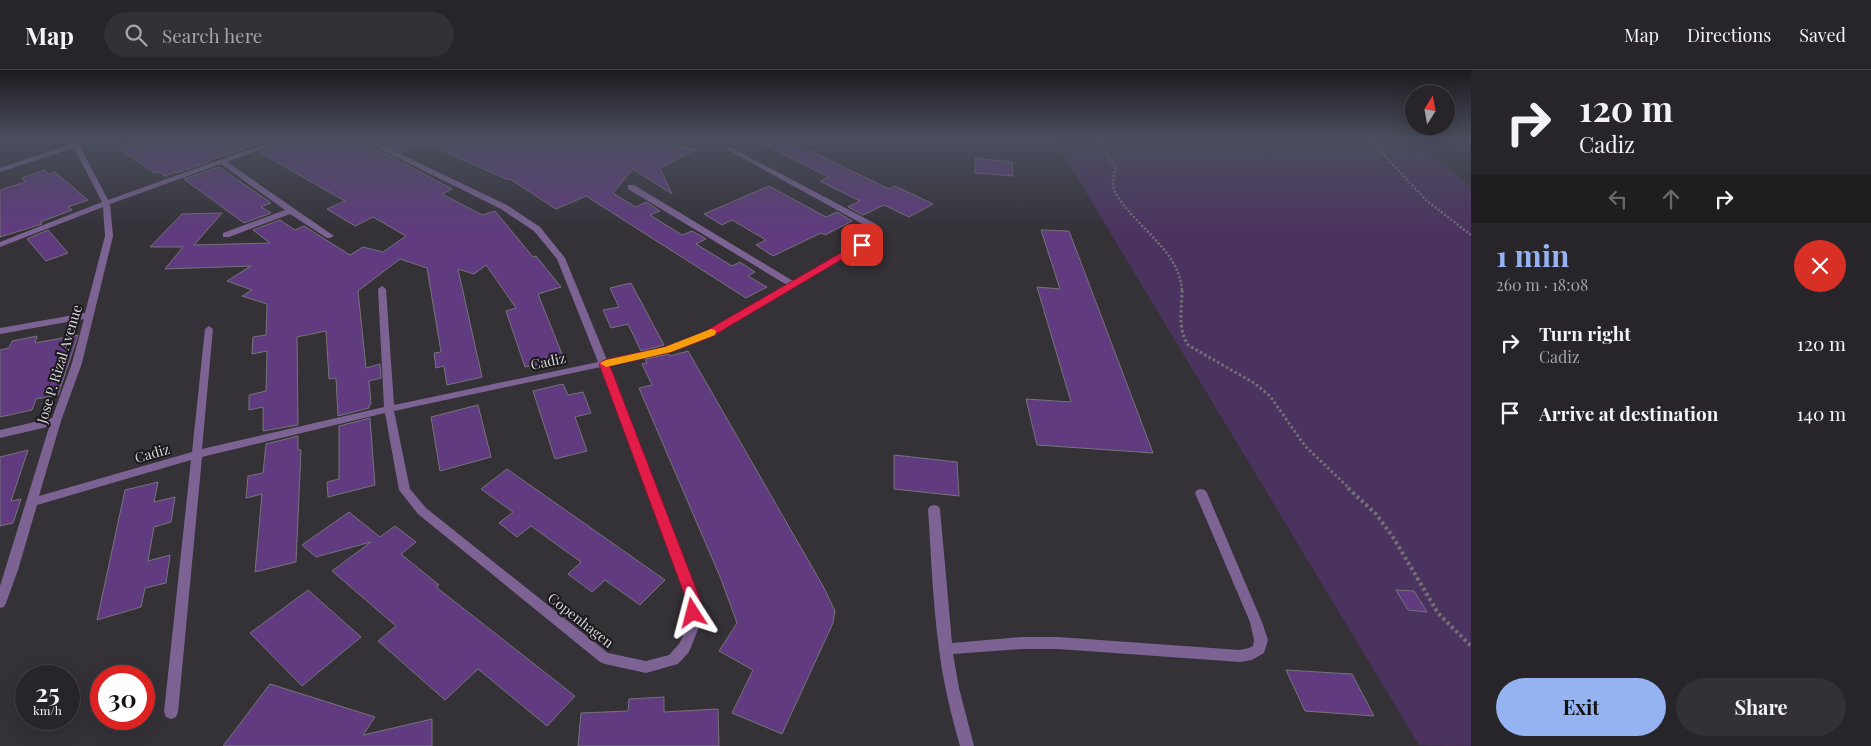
<!DOCTYPE html>
<meta charset="utf-8">
<style>
body{margin:0;font-family:"Playfair Display",serif;background:#333135;color:#f1f3f6;height:100vh;display:flex;flex-direction:column;font-size:19px;white-space:nowrap}
*{box-sizing:border-box;margin:0}
p{font-size:16px;color:#a4a5a8}
.icon{flex:none;width:28px;height:28px;fill:none;stroke:currentColor;stroke-width:2;stroke-linecap:round;stroke-linejoin:round}
.map{position:relative;flex:1;overflow:hidden}
.sheet{display:flex;flex-direction:column;background:#272529;width:400px}
.sheet>*{flex:none}
.top-card{background:#272529;color:#f1f3f6;overflow:hidden}
.needle{width:32px;rotate:11deg}
.fabs{position:absolute;left:1405px;top:15px;display:grid;gap:10px}
.fabs a{display:grid;place-items:center;width:50px;height:50px;border-radius:50%;background:#272529;box-shadow:0 5px 20px #0002,0 0 0 1px #434246;font-size:25px}
.speed{position:absolute;left:15px;top:595px;display:flex;gap:10px;font-size:25px;font-weight:700;text-align:center}
.speed>*{display:grid;place-content:center;width:65px;height:65px;border-radius:50%;background:#272529;box-shadow:0 5px 20px #0002,0 0 0 1px #434246;line-height:1}
.speed small{font-size:12px;font-weight:400}
.speed .limit{border:8px solid #d22;background:#fff;color:#111}
.pin{position:absolute;display:grid;place-items:center;width:42px;height:42px;color:#fff;margin:-21px;border-radius:10px;box-shadow:0 2px 8px #0006}
.me{position:absolute;width:55px;margin:-28px;rotate:351deg;stroke-linejoin:round;filter:drop-shadow(0 0 4px #0008)}
.turn{display:flex;align-items:center;gap:18px;height:105px;padding:0 25px;font-size:22px}
.turn .icon{width:65px;height:65px;stroke-width:2.5}
.turn b{display:block;font-size:35px;line-height:42px}
.lanes{display:flex;align-items:center;height:48px;padding:0 25px;background:#0003;justify-content:center;gap:25px;direction:ltr}
.lanes .off{opacity:.35}
.round{display:grid;place-items:center;flex:none;width:52px;height:52px;border-radius:26px;background:#333135}
.summary{display:flex;align-items:center;justify-content:space-between;height:85px;padding:0 25px}
h1{font-size:30px;font-weight:700;line-height:38px;color:#95b2f1}
.button{display:flex;gap:10px;margin-top:auto;padding:10px 25px}
.button a{flex:1;height:58px;border-radius:30px;background:#95b2f1;color:#111;font-size:20px;font-weight:700;line-height:58px;text-align:center}
.button a+a{background:#333135;color:#f1f3f6}
ul{padding:0;list-style:none}
li{display:flex;align-items:center;gap:15px;height:70px;padding:0 25px}
li div{flex:1}
li b{display:block;font-size:19px}
li em{font-style:normal}
header{display:flex;align-items:center;gap:30px;box-sizing:border-box;height:70px;padding:0 25px;background:#272529;border-bottom:1px solid #434246}
header strong{font-size:24px}
nav{display:flex;gap:28px;margin-inline-start:auto;font-size:18px}
.search{width:350px;height:45px;background:#333135;display:flex;align-items:center;gap:12px;box-sizing:border-box;padding:0 18px;border-radius:28px;color:#a4a5a8;font-size:19px}
main{display:flex;flex:1;min-height:0}
.map>svg:first-child{display:block}
.green{fill:#4b3360}
.building{fill:#613b80;stroke:#76737a}
.lines{fill:none;stroke-linecap:round;stroke-linejoin:round}
.path-far2{stroke:#727075;stroke-width:2.5;stroke-dasharray:2 2;stroke-linecap:butt}
.path-far1{stroke:#727075;stroke-width:3;stroke-dasharray:2.5 2.5;stroke-linecap:butt}
.path{stroke:#727075;stroke-width:4;stroke-dasharray:3 3;stroke-linecap:butt}
.service{fill:#7c6394;fill-rule:evenodd}
.minor{fill:#7c6394;fill-rule:evenodd}
.route{fill:#e11d48;stroke:#92132f}
.slow{fill:#f59e0b}
.labels{text-anchor:middle;dominant-baseline:central;stroke-width:4;stroke-linejoin:round;paint-order:stroke}
.street-label{font-size:14px;fill:#d7d5d9;stroke:#1b191c}
</style>
<header>
<strong>Map</strong>
<div class="search"><svg class="icon" aria-label="search" viewBox="0 0 24 24"><circle cx="10" cy="10" r="6"/><path d="M15 15l6 6"/></svg>Search here</div>
<nav><a>Map</a><a>Directions</a><a>Saved</a></nav>
</header>
<main>
<div class="map">
<svg width="1471" height="676" viewBox="0 0 1471 676">
<rect width="100%" height="100%" fill="#343137"/>
<polygon class="green" points="1043,68 1408,68 1443,93 1471,118 1471,676 1419,675 1061,81 1055,75"/>
<g class="building">
<polygon points="122,68 275,68 210,90 211,91 176,103 175,102 165,106 159,102 155,103 118,78 130,74"/>
<polygon points="293,68 356,68 452,119 442,124 482,145 495,141 533,187 536,186 561,217 538,224 564,289 525,297 506,241 516,238 486,195 474,204 458,199 482,307 447,315 444,296 436,298 434,283 441,282 427,198 400,189 358,221 366,298 380,294 381,308 369,311 371,334 369,335 369,338 338,346 336,308 329,309 326,261 297,267 298,355 263,361 263,337 249,340 249,325 266,321 267,281 252,284 253,267 266,265 267,234 242,226 252,220 227,211 251,196 165,199 183,177 150,177 182,144 222,143 194,175 270,173 253,160 280,150 295,160 304,156 350,185 363,177 383,182 406,166 373,147 355,156 327,139 345,131 259,82"/>
<polygon points="372,68 629,68 627,72 697,79 660,98 672,124 633,99 613,123 636,137 646,132 660,141 650,145 682,165 692,161 706,169 696,174 732,196 740,192 755,202 748,206 767,217 746,228 586,126 556,139 510,109 508,110 424,72 400,82"/>
<polygon points="784,68 889,119 895,116 933,134 909,147 884,135 863,145 848,137 860,131 820,111 829,107 766,76"/>
<polygon points="975,88 1012,92 1013,106 975,103"/>
<polygon points="219,97 271,133 261,137 271,143 244,153 184,109"/>
<polygon points="44,100 49,104 55,102 88,130 68,137 72,140 40,152 42,154 0,167 0,120 25,112 22,108"/>
<polygon points="769,116 826,147 837,142 852,151 825,165 821,163 773,186 756,175 766,170 732,150 722,155 704,144"/>
<polygon points="48,160 68,183 46,191 27,169"/>
<polygon points="1041,160 1069,161 1153,383 1037,375 1026,329 1071,332 1037,217 1060,219"/>
<polygon points="631,213 664,275 641,281 628,254 611,258 603,240 619,237 610,218"/>
<polygon points="78,265 58,325 36,329 32,340 0,347 0,280 9,278 12,271 37,266 35,273"/>
<polygon points="688,281 823,516 835,541 833,553 782,664 732,643 753,600 719,581 737,553 721,509 639,318 652,315 642,294 647,293 645,289 669,284 670,286"/>
<polygon points="563,314 568,325 583,322 591,343 575,347 587,381 555,389 533,321"/>
<polygon points="478,335 491,387 440,401 431,347"/>
<polygon points="370,348 375,415 328,427 327,412 339,409 339,356"/>
<polygon points="298,366 298,380 301,380 296,492 255,502 262,424 246,428 248,406 263,403 266,374"/>
<polygon points="28,380 11,431 21,429 13,453 0,456 0,387"/>
<polygon points="894,385 957,392 959,426 894,419"/>
<polygon points="507,399 665,510 640,535 605,510 592,522 568,504 581,492 531,456 517,467 499,453 513,442 481,419"/>
<polygon points="158,412 154,432 175,427 171,452 154,457 148,491 170,485 166,513 145,518 141,537 97,550 125,420"/>
<polygon points="349,442 380,467 395,456 416,472 401,484 439,515 436,517 575,626 547,656 478,599 445,630 378,571 396,556 332,501 371,472 316,487 302,475"/>
<polygon points="308,520 361,567 302,616 250,563"/>
<polygon points="1396,520 1414,521 1427,542 1408,540"/>
<polygon points="1286,600 1352,604 1374,646 1305,641"/>
<polygon points="270,614 375,647 363,665 432,649 432,676 223,676"/>
<polygon points="664,627 664,642 718,639 719,676 578,676 581,643 628,641 629,629"/>
</g>
<g class="lines">
<g class="path-far2">
<path d="M1095,68l21,29c-1,6 -4,13 -3,19 2,9 9,17 14,23 21,26 53,47 55,82"/>
<polyline points="1368,68 1427,131 1471,165"/>
</g>
<path class="path-far1" d="M1182,220c0,20 -5,37 6,55l66,38 16,13 35,50 45,43"/>
<polyline class="path" points="1348,418 1376,444 1393,467 1438,543 1471,576"/>
<g class="service">
<polygon points="56,347 60,348 61,351 60,354 0,368 0,360"/>
<path d="M1201,419l4,1 2,3 55,129 6,18 -4,13 -12,7 -12,2 -182,-13h-36l-69,5 6,34 15,58h-14c-9,-32 -17,-64 -21,-97 -6,-45 -8,-93 -11,-140l2,-3 4,-1 4,1 2,3 12,134 70,-6h36l182,13 9,-2 4,-2 1,-6 -4,-18 -55,-129 2,-3z"/>
</g>
<path class="minor" d="M65,68h7l5,4 13,-4h10l-20,8 28,54 173,-62h10l-64,24 107,74 -4,2h-3l-37,-24 -61,23h-6v-4l62,-23 -64,-46 -111,40 3,32 -31,127 -21,58 -22,75 153,-44 13,-123 4,-3 4,3 -11,120 182,-42 -6,-118 4,-3 4,3 8,116 204,-43 -41,-103 -23,-28 -33,-22 -143,-71h9l140,67 33,22 25,31 42,102 59,-13 38,-14 83,-48 -159,-96v-4h6l159,96 82,-47 -7,-7 -140,-77v-2h4l142,75 6,5 3,7 -173,102 -39,15 -62,13 90,234v28l-10,25 -11,12 -32,9 -41,-9 -5,-2 -182,-148 -19,-24 -14,-77 -183,44 -24,255 -2,5 -5,2 -5,-2 -2,-5 27,-252 -154,45 -19,65 -12,33 -2,4 -4,1v-22l51,-165 21,-58 12,-44 -84,15v-6l85,-15 20,-77 -2,-29 -103,40v-5l102,-40 -28,-54 -74,24v-4l71,-24zM601,297l86,232v28l-8,17 -10,11 -23,6 -38,-8 -182,-145 -16,-19 -16,-78z"/>
</g>
<linearGradient id="sky" x2="0" y2="1"><stop stop-color="#1d1b1e"/><stop offset="0.42" stop-color="#4a4e5e"/><stop offset="1" stop-color="#4a4e5e" stop-opacity="0"/></linearGradient>
<rect width="1471" height="163" fill="url(#sky)"/>
<polygon class="route" points="858,173 865,173 866,175 711,267 671,282 610,296 700,529 700,543 698,548 693,550 688,548 686,543 686,529 599,294 604,290 665,277 704,262"/>
<polygon class="slow" points="711,259 715,260 716,262 715,265 671,282 606,297 600,293 606,290 665,277"/>
<g class="labels">
<g class="street-label">
<text transform="translate(548 291) rotate(-12)">Cadiz</text>
<text transform="translate(59 294) rotate(-73)">Jose P. Rizal Avenue</text>
<text transform="translate(152 383) rotate(-16)">Cadiz</text>
<text transform="translate(581 550) rotate(38)">Copenhagen</text>
</g>
</g>
</svg>
<div class="fabs">
<a><svg class="needle" viewBox="-14 -14 28 28"><path d="M0-13l5 13h-10z" fill="#e53935"/><path d="M0 13l5-13h-10z" fill="#a4a5a8"/></svg></a>
</div>
<div class="speed"><div>25<small>km/h</small></div><div class="limit">30</div></div>
<div class="pin" style="left:862px;top:175px;background:#d93025"><svg class="icon" aria-label="arrive" viewBox="0 0 24 24"><path d="M6 21V4h12l-3 4 3 4H6"/></svg></div>
<svg class="me" style="left:693px;top:543px" viewBox="-20 -20 40 40"><path d="M0-17L14 15 0 8-14 15z" fill="#e11d48" stroke="#fff" stroke-width="4"/></svg>
</div>
<section class="sheet">
<div class="top-card">
<div class="turn"><svg class="icon" aria-label="right" viewBox="0 0 24 24"><path d="M7 20v-9h11M14 6l5 5-5 5"/></svg><div><b>120 m</b>Cadiz</div></div>
<div class="lanes"><svg class="icon off" aria-label="left" viewBox="0 0 24 24"><path d="M17 20v-9H6M10 6l-5 5 5 5"/></svg><svg class="icon off" aria-label="ahead" viewBox="0 0 24 24"><path d="M12 20V5M6 11l6-6 6 6"/></svg><svg class="icon" aria-label="right" viewBox="0 0 24 24"><path d="M7 20v-9h11M14 6l5 5-5 5"/></svg></div>
</div>
<div class="summary"><div><h1>1 min</h1><p>260 m · 18:08</p></div><a class="round" style="background:#d93025;color:#fff"><svg class="icon" aria-label="close" viewBox="0 0 24 24"><path d="M6 6l12 12M18 6L6 18"/></svg></a></div>
<ul>
<li><svg class="icon" aria-label="right" viewBox="0 0 24 24"><path d="M7 20v-9h11M14 6l5 5-5 5"/></svg><div><b>Turn right</b><p>Cadiz</p></div><em>120 m</em></li>
<li><svg class="icon" aria-label="arrive" viewBox="0 0 24 24"><path d="M6 21V4h12l-3 4 3 4H6"/></svg><div><b>Arrive at destination</b></div><em>140 m</em></li>
</ul>
<div class="button"><a>Exit</a><a>Share</a></div>
</section>
</main>
